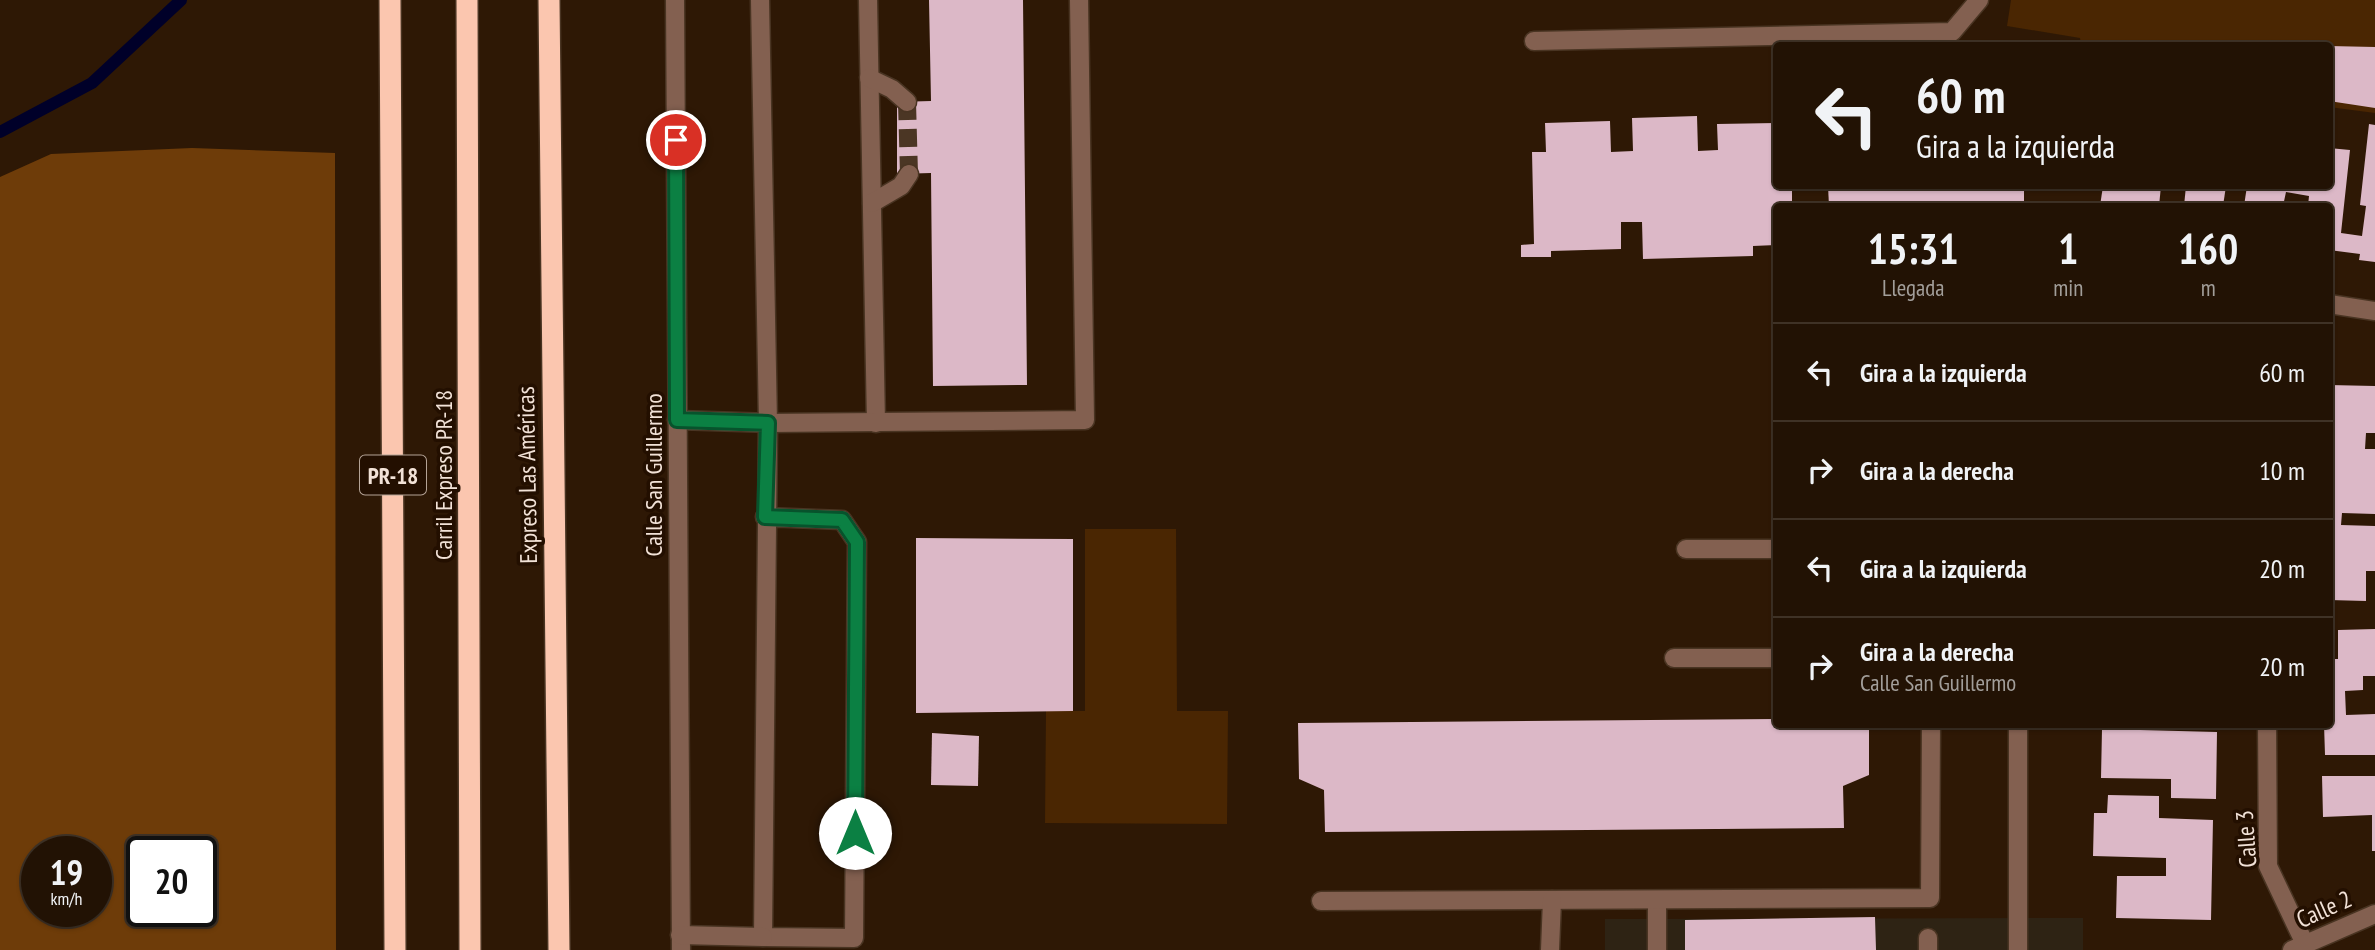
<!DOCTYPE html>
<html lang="es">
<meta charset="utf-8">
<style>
body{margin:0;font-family:"PT Sans Narrow",sans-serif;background:#2e2013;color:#f1f3f6;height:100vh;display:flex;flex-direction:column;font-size:26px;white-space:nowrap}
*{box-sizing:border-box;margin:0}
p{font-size:23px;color:#a29e9a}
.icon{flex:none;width:38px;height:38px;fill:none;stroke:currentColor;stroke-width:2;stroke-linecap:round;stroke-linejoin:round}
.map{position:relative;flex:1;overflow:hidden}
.panel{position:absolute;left:1773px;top:203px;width:560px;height:525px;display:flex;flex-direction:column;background:#221204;border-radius:7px;box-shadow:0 2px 5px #0004,0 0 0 2px #3f3226}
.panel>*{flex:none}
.hud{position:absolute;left:1773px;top:42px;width:560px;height:147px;border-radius:7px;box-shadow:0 2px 5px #0004,0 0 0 2px #3f3226;background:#221204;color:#f1f3f6;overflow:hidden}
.speed{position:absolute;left:21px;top:836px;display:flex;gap:14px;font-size:35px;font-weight:700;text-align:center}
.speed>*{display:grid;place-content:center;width:91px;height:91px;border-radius:50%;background:#221204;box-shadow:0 2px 5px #0004,0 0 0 2px #3f3226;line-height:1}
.speed small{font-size:18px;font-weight:400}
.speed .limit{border:4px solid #111;border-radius:10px;background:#fff;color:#111}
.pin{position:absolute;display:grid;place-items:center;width:60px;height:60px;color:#fff;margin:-30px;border:4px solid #fff;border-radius:50%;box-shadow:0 2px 7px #0007}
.me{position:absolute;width:77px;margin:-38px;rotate:0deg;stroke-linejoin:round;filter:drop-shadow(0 0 5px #0008)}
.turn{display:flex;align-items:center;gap:24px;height:147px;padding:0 28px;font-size:32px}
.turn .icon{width:91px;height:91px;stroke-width:2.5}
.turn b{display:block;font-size:49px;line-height:60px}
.eta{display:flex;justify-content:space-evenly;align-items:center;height:119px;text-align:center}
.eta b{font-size:42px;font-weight:700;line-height:49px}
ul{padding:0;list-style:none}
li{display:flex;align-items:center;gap:21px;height:98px;padding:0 28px;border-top:2px solid #3f3226}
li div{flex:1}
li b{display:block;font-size:26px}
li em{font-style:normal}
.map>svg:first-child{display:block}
.commercial{fill:#2e2314}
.green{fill:#4a2602}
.forest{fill:#6e3c09;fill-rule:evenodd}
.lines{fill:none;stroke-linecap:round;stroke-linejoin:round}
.stream{stroke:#000029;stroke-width:12}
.building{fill:#dcb8c7}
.minor-tunnel{stroke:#4b3624;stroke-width:18;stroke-dasharray:18 9;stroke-linecap:butt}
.minor-casing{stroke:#493422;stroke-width:21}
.highway-casing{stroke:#493422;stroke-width:24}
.minor{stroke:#836050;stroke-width:18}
.highway{stroke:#fbc6af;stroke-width:21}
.route-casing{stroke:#07532c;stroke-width:18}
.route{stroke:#0b8043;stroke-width:12}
.labels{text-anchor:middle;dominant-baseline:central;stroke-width:7;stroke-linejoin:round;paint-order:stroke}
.shield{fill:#230f00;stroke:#b4a396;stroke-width:2}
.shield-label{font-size:23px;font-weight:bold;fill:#f2e2d7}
.street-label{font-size:24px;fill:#f2e2d7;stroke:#230f00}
</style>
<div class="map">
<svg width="2375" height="950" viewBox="0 0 2375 950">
<rect width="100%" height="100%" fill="#2e1805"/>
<polygon class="commercial" points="2083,918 2083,950 1605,950 1605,919"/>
<g class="green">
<polygon points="2011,0 2375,0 2375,113 2329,107 2329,46 2081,45 2080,38 2007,26"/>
<polygon points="1085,529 1176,529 1177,711 1228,711 1227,824 1045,823 1046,711 1085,711"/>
</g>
<path class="forest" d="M192,148l143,5 1,797h-336v-773l51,-23zM37,852h59v60h-59zM142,852h59v60h-59z"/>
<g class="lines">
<polyline class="stream" points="0,132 92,83 181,0"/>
</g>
<g class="building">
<polygon points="929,0 1023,0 1027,385 933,386 931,173 897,174 897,102 931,101"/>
<polygon points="2245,40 2304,43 2304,46 2244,46"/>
<polygon points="2329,46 2375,47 2375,108 2329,101"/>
<polygon points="1697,116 1698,151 1718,150 1717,124 1776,123 1776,186 1792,186 1792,206 1776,206 1776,245 1753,246 1753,256 1643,259 1642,222 1621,222 1621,249 1551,251 1551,257 1521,257 1521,245 1534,244 1532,152 1546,152 1545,123 1610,121 1611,152 1633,151 1632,118"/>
<polygon points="2369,124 2375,125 2375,262 2359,260 2360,254 2329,250 2329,206 2308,206 2309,196 2286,192 2283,206 2244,206 2247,186 2329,186 2329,148 2350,150 2341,233 2362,236 2366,206 2360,205"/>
<polygon points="1828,186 2024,186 2024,206 1829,206"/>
<polygon points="2103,186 2161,186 2159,206 2100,206"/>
<polygon points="2186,186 2226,186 2223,206 2184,206"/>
<polygon points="2329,385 2375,386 2375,433 2366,433 2365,449 2375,449 2375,514 2342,513 2341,525 2375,526 2375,571 2366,571 2366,601 2329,600"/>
<polygon points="916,538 1073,539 1073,711 916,713"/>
<polygon points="2375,629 2375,676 2363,676 2363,690 2345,691 2346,715 2375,714 2375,755 2325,755 2324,724 2329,724 2329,659 2338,659 2338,630"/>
<polygon points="1776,719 1776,724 1869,724 1869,775 1843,786 1844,828 1325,832 1324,790 1299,779 1298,723"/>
<polygon points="2102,729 2217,732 2216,799 2171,798 2171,779 2101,778"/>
<polygon points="932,733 979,736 978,786 931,785"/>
<polygon points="2322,776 2375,776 2375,851 2372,851 2372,815 2323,817"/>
<polygon points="2108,795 2159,796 2159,818 2213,820 2211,920 2116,918 2117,876 2166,876 2166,858 2093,856 2094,813 2107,813"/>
<polygon points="1875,917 1876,950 1685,950 1685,920"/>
</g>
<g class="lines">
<polyline class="minor-tunnel" points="907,102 909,174"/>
<g class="minor-casing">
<g id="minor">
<polyline points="675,0 681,950"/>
<polyline points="760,0 768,423 763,937 854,938 857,542 842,520 765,517"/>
<polyline points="868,0 876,423"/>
<polyline points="1534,41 1952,32 1979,0"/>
<polyline points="869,78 892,89 907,102"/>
<polyline points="872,203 901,186 909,174"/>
<polyline points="2329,304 2375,311"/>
<polyline points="677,420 768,423 1085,420 1079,0"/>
<polyline points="1686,549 1776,549"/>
<polyline points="1674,658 1776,658"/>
<polyline points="2267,724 2268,866 2305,944"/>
<polyline points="1657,900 1657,950"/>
<polyline points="1321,901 1930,898 1931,724"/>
<polyline points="680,935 763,937"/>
<polyline points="1550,950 1552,900"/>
<polyline points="1928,950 1928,938"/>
<polyline points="2018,950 2018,724"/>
<polyline points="2292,950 2375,914"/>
</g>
</g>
<g class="highway-casing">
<g id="highway">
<polyline points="390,0 395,950"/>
<polyline points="467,0 470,950"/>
<polyline points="549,0 559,950"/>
</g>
</g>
<use href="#minor" class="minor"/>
<use href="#highway" class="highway"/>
</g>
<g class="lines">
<g class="route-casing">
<polyline id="route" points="676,140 677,420 768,423 765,517 842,520 857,542 855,833"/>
</g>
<use href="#route" class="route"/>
</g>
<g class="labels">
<rect class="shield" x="360" y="455.5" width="66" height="39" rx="5"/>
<g class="shield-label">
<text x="393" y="475">PR-18</text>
</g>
<g class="street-label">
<text transform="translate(443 475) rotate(-90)">Carril Expreso PR-18</text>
<text transform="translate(527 475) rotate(-91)">Expreso Las Américas</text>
<text transform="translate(653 475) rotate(-90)">Calle San Guillermo</text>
<text transform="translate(2246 839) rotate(-94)">Calle 3</text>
<text transform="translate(2324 909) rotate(-24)">Calle 2</text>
</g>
</g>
</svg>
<div class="speed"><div>19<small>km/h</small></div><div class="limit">20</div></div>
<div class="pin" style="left:676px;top:140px;background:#d93025"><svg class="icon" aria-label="arrive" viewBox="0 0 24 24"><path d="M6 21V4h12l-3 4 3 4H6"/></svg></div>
<svg class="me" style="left:855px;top:833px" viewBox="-20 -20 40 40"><circle r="19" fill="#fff"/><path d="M0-13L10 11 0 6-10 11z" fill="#0b8043"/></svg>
<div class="hud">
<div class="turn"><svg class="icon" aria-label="left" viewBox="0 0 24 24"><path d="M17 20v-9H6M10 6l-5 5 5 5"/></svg><div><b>60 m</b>Gira a la izquierda</div></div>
</div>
<section class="panel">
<div class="eta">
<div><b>15:31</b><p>Llegada</p></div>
<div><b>1</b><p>min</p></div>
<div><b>160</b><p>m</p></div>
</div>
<ul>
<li><svg class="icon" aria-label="left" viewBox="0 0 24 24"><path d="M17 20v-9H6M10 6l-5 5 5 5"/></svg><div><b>Gira a la izquierda</b></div><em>60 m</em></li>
<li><svg class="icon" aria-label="right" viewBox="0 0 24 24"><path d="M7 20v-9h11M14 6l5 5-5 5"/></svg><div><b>Gira a la derecha</b></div><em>10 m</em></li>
<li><svg class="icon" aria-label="left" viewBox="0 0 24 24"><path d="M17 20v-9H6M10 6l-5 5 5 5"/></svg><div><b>Gira a la izquierda</b></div><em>20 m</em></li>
<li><svg class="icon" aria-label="right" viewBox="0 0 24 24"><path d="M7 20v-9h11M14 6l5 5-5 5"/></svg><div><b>Gira a la derecha</b><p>Calle San Guillermo</p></div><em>20 m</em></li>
</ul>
</section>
</div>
